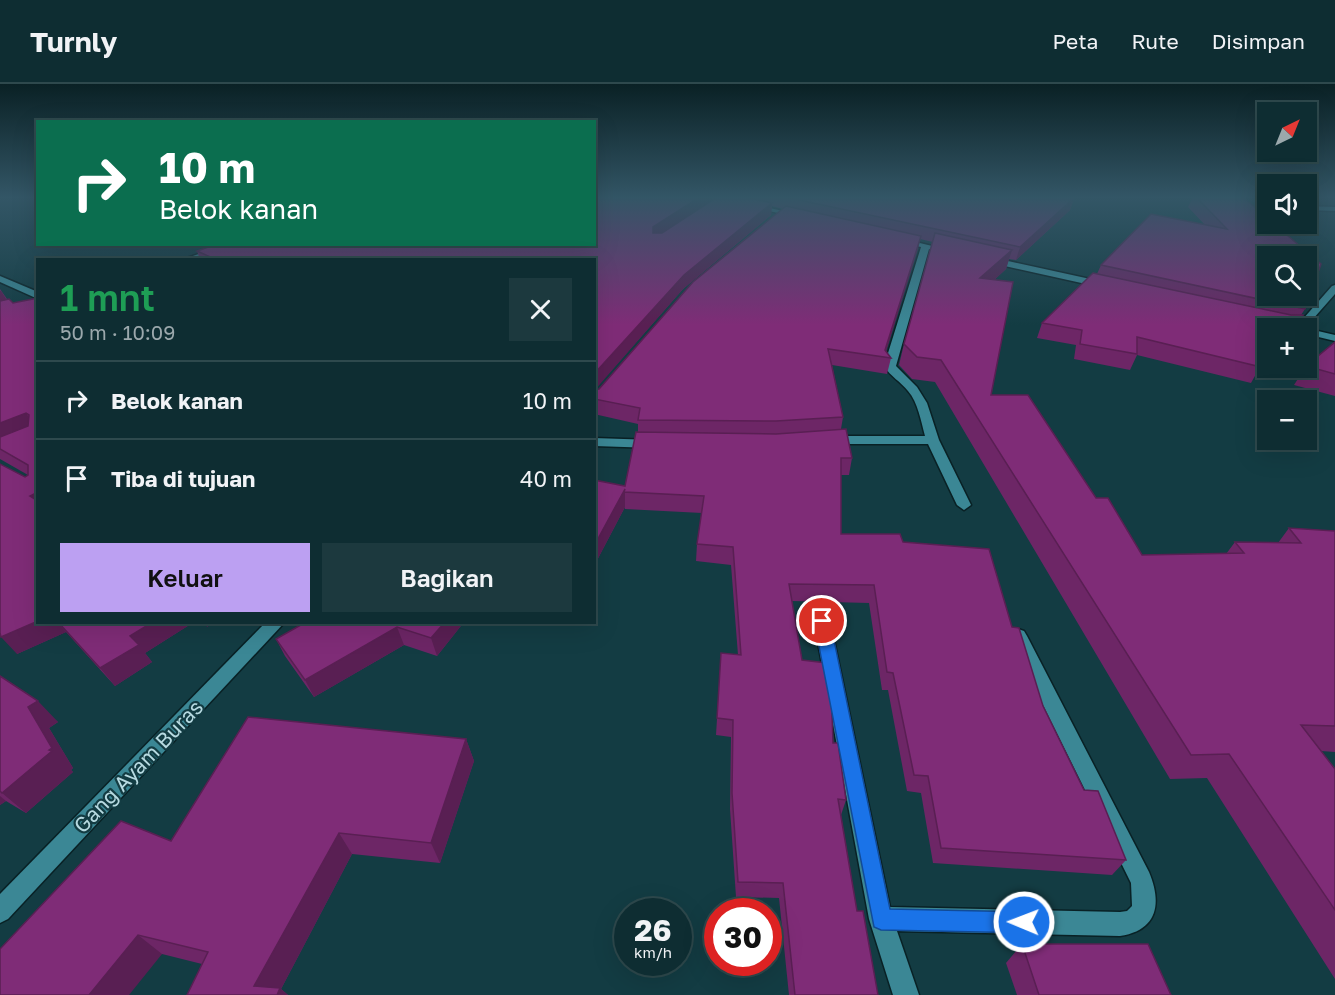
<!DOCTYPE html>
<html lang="id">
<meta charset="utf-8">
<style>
body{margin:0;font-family:"Golos Text",sans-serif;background:#1c393e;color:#f1f3f6;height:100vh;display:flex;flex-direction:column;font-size:22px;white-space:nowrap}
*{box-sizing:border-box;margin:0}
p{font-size:20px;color:#9ba8ac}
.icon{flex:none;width:33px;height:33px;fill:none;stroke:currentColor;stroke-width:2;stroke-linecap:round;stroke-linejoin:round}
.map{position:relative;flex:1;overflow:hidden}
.side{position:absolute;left:36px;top:174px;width:560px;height:366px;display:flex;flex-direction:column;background:#0e2d32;border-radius:0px;box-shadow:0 6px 24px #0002,0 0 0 2px #2e494d}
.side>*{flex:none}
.top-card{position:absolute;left:36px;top:36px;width:560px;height:126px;border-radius:0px;box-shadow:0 6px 24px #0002,0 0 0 2px #2e494d;background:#0b6e4f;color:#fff;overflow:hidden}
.needle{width:39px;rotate:43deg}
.tools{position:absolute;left:1257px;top:18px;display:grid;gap:12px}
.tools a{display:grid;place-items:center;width:60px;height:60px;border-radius:0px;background:#0e2d32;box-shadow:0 6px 24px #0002,0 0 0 2px #2e494d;font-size:30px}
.speed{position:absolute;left:614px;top:814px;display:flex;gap:12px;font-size:30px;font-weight:700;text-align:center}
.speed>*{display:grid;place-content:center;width:78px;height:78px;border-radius:50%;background:#0e2d32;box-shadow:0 6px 24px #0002,0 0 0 2px #2e494d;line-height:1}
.speed small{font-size:15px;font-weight:400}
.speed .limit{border:9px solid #d22;background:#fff;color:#111}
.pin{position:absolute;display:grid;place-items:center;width:51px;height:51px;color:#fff;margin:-26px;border:3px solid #fff;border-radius:50%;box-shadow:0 2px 6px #0007}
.me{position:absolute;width:66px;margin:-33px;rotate:271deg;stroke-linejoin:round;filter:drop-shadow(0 0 4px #0008)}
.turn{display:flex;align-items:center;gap:21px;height:126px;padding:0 24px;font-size:27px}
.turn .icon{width:78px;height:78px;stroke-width:2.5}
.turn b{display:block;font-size:42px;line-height:51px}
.round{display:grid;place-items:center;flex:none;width:63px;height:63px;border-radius:0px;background:#1c393e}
.overview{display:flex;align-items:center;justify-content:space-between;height:102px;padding:0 24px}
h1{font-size:36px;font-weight:600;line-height:45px;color:#1e9e55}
.button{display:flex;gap:12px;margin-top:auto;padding:12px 24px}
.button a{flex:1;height:69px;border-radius:0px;background:#bca0f2;color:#111;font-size:24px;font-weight:600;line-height:69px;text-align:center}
.button a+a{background:#1c393e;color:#f1f3f6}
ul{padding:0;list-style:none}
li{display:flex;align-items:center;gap:18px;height:78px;padding:0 24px;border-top:2px solid #2e494d}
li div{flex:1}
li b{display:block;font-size:22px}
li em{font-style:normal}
header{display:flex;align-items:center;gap:36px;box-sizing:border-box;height:84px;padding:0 30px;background:#0e2d32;border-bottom:2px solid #2e494d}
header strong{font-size:28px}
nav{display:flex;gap:33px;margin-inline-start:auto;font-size:21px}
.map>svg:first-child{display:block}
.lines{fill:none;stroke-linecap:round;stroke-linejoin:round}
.minor-casing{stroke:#092125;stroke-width:3}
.minor{fill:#3b8795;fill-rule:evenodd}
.wall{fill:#6d2666;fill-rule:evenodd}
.shaded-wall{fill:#591f53}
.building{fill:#7f2c77;stroke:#591f53;stroke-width:1.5;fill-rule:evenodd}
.route{fill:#1a73e8;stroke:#114b97;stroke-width:1.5}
.labels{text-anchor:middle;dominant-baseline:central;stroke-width:4.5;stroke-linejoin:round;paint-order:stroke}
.near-street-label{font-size:21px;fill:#b7dae1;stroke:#133c43}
</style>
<header>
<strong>Turnly</strong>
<nav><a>Peta</a><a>Rute</a><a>Disimpan</a></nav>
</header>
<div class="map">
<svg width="1335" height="911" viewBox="0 0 1335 911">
<rect width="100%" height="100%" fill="#133c43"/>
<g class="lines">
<g class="minor-casing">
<g id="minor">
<polygon points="705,113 720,113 801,131 797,133"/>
<polygon points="1259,113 1268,113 1268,118"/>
<polygon points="1306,122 1335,123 1335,127 1306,126"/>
<path d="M899,154l54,13 -4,3 -20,-5 -33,117 21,21 10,16 12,37 32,65 -7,5 -7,-5 -29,-61h-100l-6,-4 6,-4h97c-4,-14 -7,-34 -17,-45 -8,-10 -17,-14 -24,-25l37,-119 -25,-5 -1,-2z"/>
<polygon points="228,160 242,160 196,176 181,176"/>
<polygon points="990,173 1104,198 1109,201 1104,204 987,178 986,176"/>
<polygon points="0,192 38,208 38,215 0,198"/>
<polygon points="1335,201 1335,210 1305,244 1335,251 1335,257 1306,250 1306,244 1295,244 1332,202"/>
<polygon points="594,354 654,356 660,360 654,364 594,362"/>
<path d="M822,531l6,2 2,4 60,286 230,5 7,-1 5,-5 -1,-23 -122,-247 3,-5 6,-2 6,2 3,5 122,236c13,31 9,58 -29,64l-223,-5 22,64h-26l-24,-76 -55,-298 2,-4z"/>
<polygon points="266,538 285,538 8,835 0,839 0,810"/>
</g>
</g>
<use href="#minor" class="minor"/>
</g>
<g class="wall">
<path d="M594,113h117v4l6,-4h351l6,1 -4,12 -54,50 -7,-1 -3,10 -12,11 -3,115 105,103 46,57 84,-1 9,-12 43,1 11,-15 46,3v221l-14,-1 14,18v210l-128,-201 -37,1 -235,-397 -23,-3 -13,-14 5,-21 29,-102 -13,-3 -34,112 5,7 -4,16 -55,-9 11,52 -2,12 11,29 -3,17h-8v59l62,8 109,85 31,79 41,84 42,70 -14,15 -179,-12 -12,-70 -14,-2 -19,-101h-6l-13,-87 -77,-2 10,59 31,83 13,57 -5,15 16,96 21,84h-89l-10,-97 -43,-1 -6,-88 1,-72 -15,-2 5,-82 17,2 -7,-90 -35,-4 1,-17 5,-31 -77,-4v-2l-31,59 31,-80 13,-54v-8l-44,-10v-154h-394l-3,-9 397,-7zM772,122l11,3 -184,180 -5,1 89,-101 88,-74z"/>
<polygon points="1193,113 1224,113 1305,225 1301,231 1268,244 1268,284 1285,284 1277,296 1256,290 1251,299 1137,271 1130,286 1074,275 1076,261 1037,254 1042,239 1097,190 1101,181 1205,141 1188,123"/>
<polygon points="0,205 7,215 13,219 38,214 38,538 194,538 145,569 152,578 115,602 66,548 17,570 25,393 28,391 0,375"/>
<polygon points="1335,258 1335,312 1294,301 1305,284 1306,284 1306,282"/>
<polygon points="306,538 464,538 437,572 404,561 314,613 285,572 276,555"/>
<polygon points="0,592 58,638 49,644 73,684 71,686 73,688 26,729 6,717 0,721"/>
<polygon points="466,655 474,677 440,779 352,770 281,905 288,911 187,911 202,880 162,870 0,911 171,757"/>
<polygon points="1022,860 1171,911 1017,911 1006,879"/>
</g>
<g class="shaded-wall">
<polygon points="700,113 711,113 711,118 653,156 653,143"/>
<polygon points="1074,114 1070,126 1016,176 1020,163"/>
<polygon points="772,119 771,131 683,205 594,307 594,290 684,191"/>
<polygon points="921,152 918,165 884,274 885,266"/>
<polygon points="1012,166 1006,185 975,214 980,194"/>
<polygon points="0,207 1,207 10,221 0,224"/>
<polygon points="26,329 37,345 0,361 0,339"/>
<polygon points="625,405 625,423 594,482 594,462"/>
<polygon points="38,408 38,423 30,412"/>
<polygon points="38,537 38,538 57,538 66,548 17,570 1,553"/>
<polygon points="153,538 194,538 145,569 152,578 115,602 100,584 130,552"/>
<polygon points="205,538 214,538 207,543"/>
<polygon points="445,538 464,538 437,572 431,554"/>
<polygon points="397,543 404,561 314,613 305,596"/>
<polygon points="38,617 58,638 49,644 73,684 71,686 73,688 26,729 2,709 28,623"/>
<polygon points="466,655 474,677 440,779 431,759"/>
<polygon points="0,712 6,717 0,721"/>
<polygon points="339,749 352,770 281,905 288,911 265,911 254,902"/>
<polygon points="138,851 162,870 129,911 89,911"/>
</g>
<g class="building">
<polygon points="594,113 700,113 653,143 653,149 662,149 717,113 744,113 772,119 684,191 594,290 594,176 217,176 197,167 217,160 594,160"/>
<polygon points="785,113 1068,113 1074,114 1020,163"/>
<path d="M1196,113l48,1 24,20v6h6l47,40 -16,45 -204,-44 50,-51 76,15zM1268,172h38v40h-38z"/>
<polygon points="786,122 921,152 885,266 891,274 828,265 843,333 776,337 638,336 640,324 594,315 594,306 599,305 693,198"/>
<polygon points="935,149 1012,166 980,194 1013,198 991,311 1028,311 1096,414 1108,414 1142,471 1244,469 1235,458 1301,459 1289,444 1335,447 1335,642 1301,641 1335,685 1335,826 1229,670 1191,671 941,276 917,273 904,260"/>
<polygon points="1093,189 1291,231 1303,231 1299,244 1268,244 1268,275 1262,273 1261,283 1137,253 1137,270 1080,260 1082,246 1042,239"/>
<polygon points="38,214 38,408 30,412 38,417 38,537 1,553 0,549 0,380 25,393 28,391 28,381 0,365 0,353 28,342 29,331 26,329 0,339 0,217 9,215 13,219"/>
<polygon points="1335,258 1335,290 1306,282"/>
<polygon points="846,345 852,374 841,374 841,450 900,450 903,458 989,465 1012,543 1019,544 1043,622 1084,706 1098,707 1126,776 941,764 928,692 914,691 893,589 887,588 874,501 789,500 802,576 827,579 831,599 833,659 838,659 846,716 838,715 857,827 863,827 878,911 795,911 783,799 738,798 732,709 733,636 717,634 721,569 741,571 733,463 697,460 704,412 624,408 625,405 594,462 594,396 625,402 636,348 776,350"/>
<polygon points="58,538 153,538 130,552 139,561 100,584"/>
<polygon points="306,538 445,538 431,554 397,543 305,596 276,555"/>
<polygon points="0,592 38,617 28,623 52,664 49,666 52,667 2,709 0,707"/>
<polygon points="248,633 466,655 431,759 339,749 254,902 280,904 277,911 187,911 208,868 138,851 89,911 0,911 0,865 121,737 171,757"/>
<polygon points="1022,860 1148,860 1171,911 1039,911"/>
</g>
<linearGradient id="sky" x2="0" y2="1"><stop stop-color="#0a2125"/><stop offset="0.47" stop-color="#335666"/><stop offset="1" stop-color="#335666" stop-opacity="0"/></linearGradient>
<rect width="1335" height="241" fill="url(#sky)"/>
<polygon class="route" points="822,532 827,533 830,537 890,825 1024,828 1032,831 1035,838 1032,846 1024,849 881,846 874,843 814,537 817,533"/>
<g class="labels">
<g class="near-street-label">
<text transform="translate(138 682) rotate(-46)">Gang Ayam Buras</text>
</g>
</g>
</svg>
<div class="tools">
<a><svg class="needle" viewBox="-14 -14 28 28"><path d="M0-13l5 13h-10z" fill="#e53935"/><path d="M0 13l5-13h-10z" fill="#9ba8ac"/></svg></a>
<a><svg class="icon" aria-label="sound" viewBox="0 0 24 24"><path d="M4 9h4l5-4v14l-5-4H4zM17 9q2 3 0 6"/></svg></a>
<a><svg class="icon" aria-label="search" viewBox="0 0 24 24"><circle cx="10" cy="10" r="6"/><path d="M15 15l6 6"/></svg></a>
<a>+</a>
<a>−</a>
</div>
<div class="speed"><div>26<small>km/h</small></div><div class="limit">30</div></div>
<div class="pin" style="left:822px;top:537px;background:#d93025"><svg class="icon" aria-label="arrive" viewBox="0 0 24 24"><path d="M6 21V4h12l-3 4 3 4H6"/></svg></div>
<svg class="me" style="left:1024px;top:838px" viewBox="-20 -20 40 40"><circle r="17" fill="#1a73e8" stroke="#fff" stroke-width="3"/><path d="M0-11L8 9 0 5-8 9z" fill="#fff"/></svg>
<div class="top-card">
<div class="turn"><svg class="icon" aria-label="right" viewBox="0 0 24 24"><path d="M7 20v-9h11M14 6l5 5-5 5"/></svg><div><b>10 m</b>Belok kanan</div></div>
</div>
<section class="side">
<div class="overview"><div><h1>1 mnt</h1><p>50 m · 10:09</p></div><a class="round"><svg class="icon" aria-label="close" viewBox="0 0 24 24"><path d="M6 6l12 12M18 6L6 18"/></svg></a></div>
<ul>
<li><svg class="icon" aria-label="right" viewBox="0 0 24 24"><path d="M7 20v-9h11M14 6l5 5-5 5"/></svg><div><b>Belok kanan</b></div><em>10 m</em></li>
<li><svg class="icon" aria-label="arrive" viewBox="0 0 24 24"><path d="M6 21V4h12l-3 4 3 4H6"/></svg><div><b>Tiba di tujuan</b></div><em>40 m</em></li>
</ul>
<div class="button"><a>Keluar</a><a>Bagikan</a></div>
</section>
</div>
